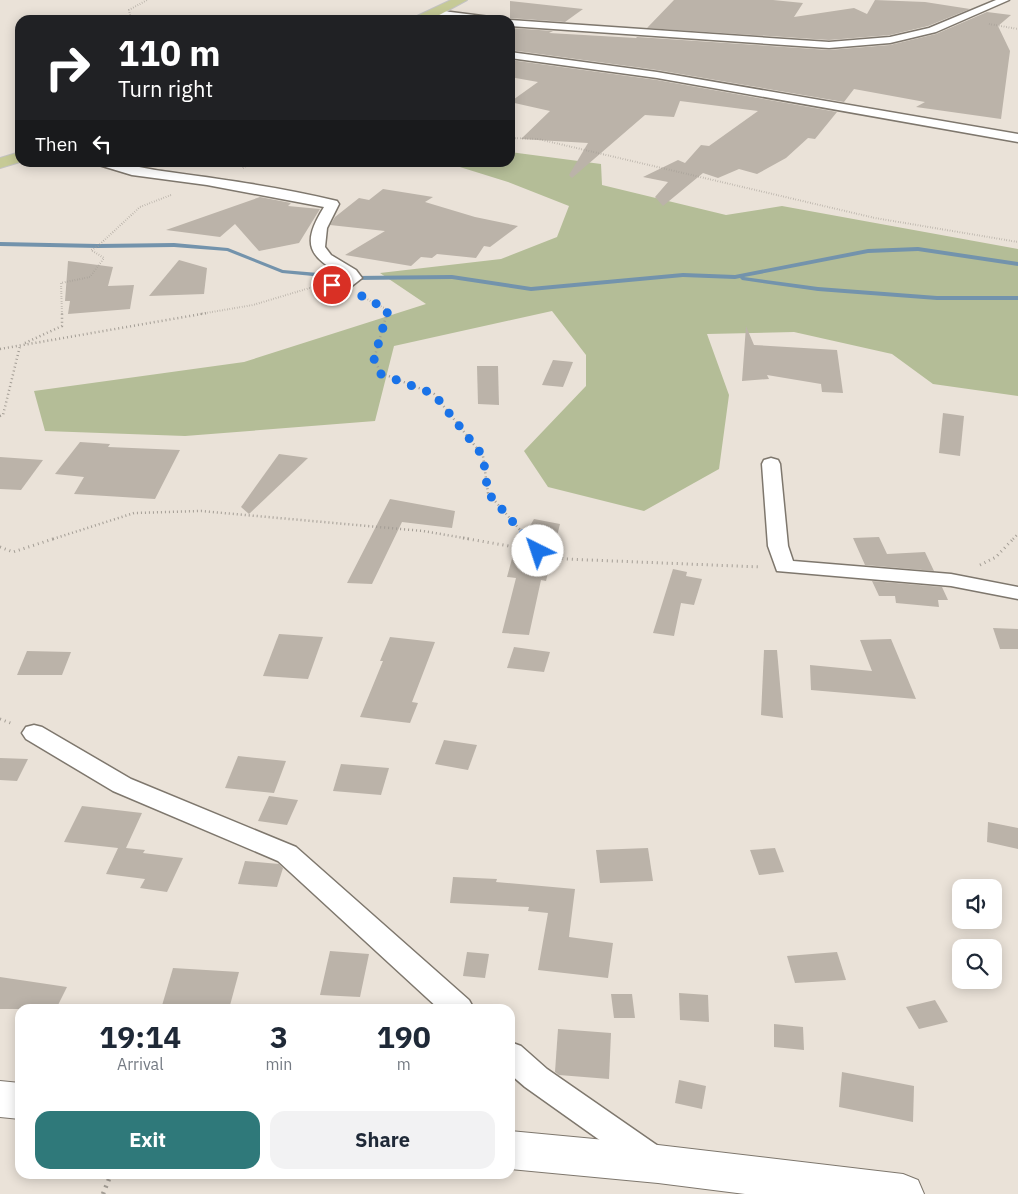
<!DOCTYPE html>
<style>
body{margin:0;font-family:"IBM Plex Sans",sans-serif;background:#f2f2f3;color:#1f2937;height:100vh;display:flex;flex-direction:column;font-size:19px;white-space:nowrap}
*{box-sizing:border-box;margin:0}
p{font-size:16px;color:#747a83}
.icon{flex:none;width:28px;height:28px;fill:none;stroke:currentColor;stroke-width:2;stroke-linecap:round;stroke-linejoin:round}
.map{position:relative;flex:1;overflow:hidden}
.side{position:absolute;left:15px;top:1004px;width:500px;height:175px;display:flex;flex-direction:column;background:#fff;border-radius:15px;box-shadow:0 2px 12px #0003}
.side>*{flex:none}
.banner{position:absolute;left:15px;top:15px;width:500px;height:152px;border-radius:15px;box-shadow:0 2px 12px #0003;background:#202124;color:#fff;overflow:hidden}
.tools{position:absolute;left:952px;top:879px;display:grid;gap:10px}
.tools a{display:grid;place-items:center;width:50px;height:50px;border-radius:10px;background:#fff;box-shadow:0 2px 12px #0003;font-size:25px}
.pin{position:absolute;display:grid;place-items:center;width:42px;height:42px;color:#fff;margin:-21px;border:2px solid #fff;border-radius:50%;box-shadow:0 1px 5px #0007}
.me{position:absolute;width:55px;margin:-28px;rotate:319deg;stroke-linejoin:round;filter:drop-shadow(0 0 4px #0008)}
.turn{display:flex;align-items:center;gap:18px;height:105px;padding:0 20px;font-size:22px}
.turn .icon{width:65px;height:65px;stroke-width:2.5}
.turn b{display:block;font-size:35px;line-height:42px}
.then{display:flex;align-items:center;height:48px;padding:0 20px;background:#0003;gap:10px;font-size:19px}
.eta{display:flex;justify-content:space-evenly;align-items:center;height:85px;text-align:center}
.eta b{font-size:30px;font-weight:800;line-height:35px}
.action{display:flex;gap:10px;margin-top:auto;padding:10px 20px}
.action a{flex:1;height:58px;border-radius:15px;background:#2f797a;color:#fff;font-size:20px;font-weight:800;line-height:58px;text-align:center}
.action a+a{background:#f2f2f3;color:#1f2937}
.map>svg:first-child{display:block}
.green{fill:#b4bd97}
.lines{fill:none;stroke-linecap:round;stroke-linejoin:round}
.stream{fill:#7393ac;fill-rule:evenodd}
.building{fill:#bbb3a9}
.minor-casing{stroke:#7e776d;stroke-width:3}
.secondary-casing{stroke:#7e776d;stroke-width:2}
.primary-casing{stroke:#c3c2c2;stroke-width:2}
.path-far3{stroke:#a39d95;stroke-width:2;stroke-dasharray:0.5 2;stroke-linecap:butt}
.path-far2{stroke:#a39d95;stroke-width:2.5;stroke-dasharray:1 3;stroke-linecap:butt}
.path-far1{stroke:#a39d95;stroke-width:3;stroke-dasharray:1 4;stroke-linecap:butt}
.path{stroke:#a39d95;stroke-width:4.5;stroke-dasharray:2 5;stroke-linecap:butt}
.minor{fill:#fff;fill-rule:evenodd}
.secondary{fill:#fff;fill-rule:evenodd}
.primary{fill:#c6ca96;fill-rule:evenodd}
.route{stroke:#1a73e8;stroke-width:9;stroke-dasharray:0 16.2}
</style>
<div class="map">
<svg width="1018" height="1194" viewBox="0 0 1018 1194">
<rect width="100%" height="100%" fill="#eae2d8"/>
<polygon class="green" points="510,152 601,164 602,185 726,215 782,206 1018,249 1018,396 933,384 892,354 794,332 707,334 729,395 719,469 644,511 548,487 524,451 586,386 586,355 552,311 394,346 375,421 185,436 45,431 34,391 244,362 426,304 380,273 501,259 557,237 569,206 508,182 447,163 510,162"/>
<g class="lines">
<polygon class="stream" points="0,242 98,244 174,243 228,248 283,270 354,276 452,275 531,287 683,273 735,275 868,249 918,247 1018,262 1018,266 918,251 868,253 744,277 818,287 937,296 1018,296 1018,300 937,300 818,291 742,280 740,278 735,279 683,277 531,291 452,279 354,280 282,273 227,251 174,247 98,248 0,246"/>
</g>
<g class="building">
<polygon points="674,0 773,0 803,3 794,17 854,8 867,14 875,0 925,2 970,9 928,26 890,35 829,40 647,28"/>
<polygon points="510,1 583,9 565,22 510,18"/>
<polygon points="987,12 1011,15 998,26 1010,51 1001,119 916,107 925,102 854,89 844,102 657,70 510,50 510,28 553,31 549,33 636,38 637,37 829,50 890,45 936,34"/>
<polygon points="510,60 657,80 837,112 815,139 808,138 786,158 757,174 739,169 718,178 703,173 663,206 655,197 668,182 643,177 678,160 685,163 701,145 709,146 758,111 680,101 674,117 645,115 572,178 569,175 588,143 521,139 550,111 510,102 538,82 510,77"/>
<polygon points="383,189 433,197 425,202 475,217 518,226 490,247 484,246 476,258 437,254 432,258 421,257 411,266 345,255 385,231 330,225 335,217 359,198 369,200"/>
<polygon points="260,197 291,203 288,206 320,209 299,243 259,251 235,224 220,237 166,230"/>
<polygon points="179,260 207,268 204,294 149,296"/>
<polygon points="68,261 113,267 108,286 134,285 130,309 68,314 70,301 65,301"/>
<polygon points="746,326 754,345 837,350 843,393 822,392 821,384 767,375 769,379 742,381"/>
<polygon points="553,360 573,362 563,387 542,385"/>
<polygon points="477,366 498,366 499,405 478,404"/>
<polygon points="943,413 964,416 960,456 939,453"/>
<polygon points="80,442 110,444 108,447 180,450 155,499 74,494 84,477 55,474"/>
<polygon points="279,454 308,458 249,514 241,507"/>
<polygon points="0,457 43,460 21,490 0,489"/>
<polygon points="390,499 455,511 452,528 402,522 372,584 347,583"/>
<polygon points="534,519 560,524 546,581 541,580 529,635 502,633 516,578 507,577 513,555"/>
<polygon points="879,537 887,554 925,552 934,571 865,565 853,538"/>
<polygon points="673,569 687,572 686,576 702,579 694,605 681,603 674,636 653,633"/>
<polygon points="872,581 942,587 948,600 938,600 939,607 896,603 895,596 879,596"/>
<polygon points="993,628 1018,629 1018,649 1000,649"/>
<polygon points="279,634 323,637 308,679 263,676"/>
<polygon points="390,637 435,642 412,702 418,703 410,723 360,717 383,661 380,661"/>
<polygon points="891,639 916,699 811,690 810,665 872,671 860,640"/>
<polygon points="514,647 550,652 544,672 507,668"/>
<polygon points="764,650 777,650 783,718 761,715"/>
<polygon points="27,651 71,652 62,675 17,675"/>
<polygon points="444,740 477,745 468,770 435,764"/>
<polygon points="238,756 286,761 274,793 225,788"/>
<polygon points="0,758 28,759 17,781 0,780"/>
<polygon points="341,764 389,768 381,795 333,791"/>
<polygon points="269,796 298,800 287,825 258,821"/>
<polygon points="82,806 142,813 126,848 145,850 143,853 183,858 167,892 140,888 145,879 106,874 118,848 64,842"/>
<polygon points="988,822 1018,828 1018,849 987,842"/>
<polygon points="648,848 653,881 600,883 596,850"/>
<polygon points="775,848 784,872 759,875 750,850"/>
<polygon points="245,861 279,864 283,868 277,887 238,884"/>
<polygon points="453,877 497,879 496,882 575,889 569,937 613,943 608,978 538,970 548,913 528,911 529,907 450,903"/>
<polygon points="330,951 369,954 360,997 320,995"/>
<polygon points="467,952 489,954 485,978 463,976"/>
<polygon points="837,952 846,980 795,983 787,956"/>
<polygon points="173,968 239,972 229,1009 161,1009"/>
<polygon points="0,977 67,987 56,1009 0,1009"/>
<polygon points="679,993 708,995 709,1022 680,1020"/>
<polygon points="611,994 632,994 635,1018 614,1018"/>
<polygon points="935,1000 948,1022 919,1029 906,1007"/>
<polygon points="774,1024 803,1027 804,1050 774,1047"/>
<polygon points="558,1029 611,1033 609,1079 559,1075 555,1072"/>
<polygon points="842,1072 914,1086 913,1122 839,1107"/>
<polygon points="679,1080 706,1086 702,1109 675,1103"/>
</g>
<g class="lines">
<g class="minor-casing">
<g id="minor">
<polygon points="996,0 1009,0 936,32 890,43 829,48 510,26 510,20 829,42 890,37 929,28"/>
<polygon points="435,10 490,17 495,20 467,20 432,15 430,13"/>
<polygon points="510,52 657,72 1018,134 1018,142 657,78 510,58"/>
<path d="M98,162c22,0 42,6 64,9 58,8 118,16 175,30l2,3 -12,24 -2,19 6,8 25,15 6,8 -14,11h-10l-3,-3 10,-10c-37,-19 -44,-32 -21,-69l-117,-22 -75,-10 -33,-10z"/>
<polygon points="771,458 778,460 780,464 788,546 793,561 951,574 1018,587 1018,599 951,586 777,571 768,546 762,464 764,460"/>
<polygon points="34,725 42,727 131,779 296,847 469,1000 474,1009 439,1009 278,861 113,791 26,739 22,733 26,727"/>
<polygon points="510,1042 521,1046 547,1069 661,1148 666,1158 661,1168 650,1173 639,1168 525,1087 510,1074"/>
</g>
</g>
<g class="secondary-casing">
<g id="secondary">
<polygon points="0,1081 20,1083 20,1119 0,1117"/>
<polygon points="510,1131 658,1145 903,1174 918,1180 924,1194 745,1194 658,1183 510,1169"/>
</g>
</g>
<g class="primary-casing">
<g id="primary">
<polygon points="451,0 467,0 430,20 414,20 415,17"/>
<polygon points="20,152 20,162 0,168 0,158"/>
</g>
</g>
<g class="path-far3">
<polyline points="131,20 129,10 147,0"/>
<polyline points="989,24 1018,29"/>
<polyline points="510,138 538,139 875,218 1018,242"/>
<polyline points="243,168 252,162"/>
<polyline points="361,296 388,310 387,314"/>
<polyline points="62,314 61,283 90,277 104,258 91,250 98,246 140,207 171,195"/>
<polyline points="200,314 253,305 323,284"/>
</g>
<g class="path-far2">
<polyline points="387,313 374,359 381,373 434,394 483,456 488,493 528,539"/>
<polyline points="25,343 62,326 62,313"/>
<polyline points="0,349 207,313"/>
<polyline points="0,416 3,415 20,346"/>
<polyline points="53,539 134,513 201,511 423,531 470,539"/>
<polyline points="1013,539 1018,534"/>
</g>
<g class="path-far1">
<polyline points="463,538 538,551 527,538"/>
<polyline points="0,547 13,552 56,538"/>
<polyline points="538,551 565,559 761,567"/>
<polyline points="980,565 996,557 1014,538"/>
<polyline points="0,719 13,724"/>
</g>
<polyline class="path" points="103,1194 111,1174"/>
<use href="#minor" class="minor"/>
<use href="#secondary" class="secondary"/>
<use href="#primary" class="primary"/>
</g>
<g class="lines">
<polyline class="route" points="332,285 343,286 388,310 374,359 381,374 434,394 483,456 488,493 538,551"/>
</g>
</svg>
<div class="tools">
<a><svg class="icon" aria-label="sound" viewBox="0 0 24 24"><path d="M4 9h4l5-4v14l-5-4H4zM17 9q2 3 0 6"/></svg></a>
<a><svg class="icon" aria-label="search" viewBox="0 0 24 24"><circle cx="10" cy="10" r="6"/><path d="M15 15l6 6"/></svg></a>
</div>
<div class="pin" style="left:332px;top:285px;background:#d93025"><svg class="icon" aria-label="arrive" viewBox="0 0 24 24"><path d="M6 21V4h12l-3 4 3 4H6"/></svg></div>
<svg class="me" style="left:538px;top:551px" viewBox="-20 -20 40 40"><circle r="19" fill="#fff"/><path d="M0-13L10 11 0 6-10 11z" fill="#1a73e8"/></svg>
<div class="banner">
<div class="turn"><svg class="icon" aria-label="right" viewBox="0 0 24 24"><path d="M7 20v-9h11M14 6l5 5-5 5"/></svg><div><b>110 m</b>Turn right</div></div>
<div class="then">Then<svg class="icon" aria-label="left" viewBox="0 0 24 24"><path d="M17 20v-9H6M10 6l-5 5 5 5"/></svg></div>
</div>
<section class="side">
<div class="eta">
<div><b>19:14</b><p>Arrival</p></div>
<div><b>3</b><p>min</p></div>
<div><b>190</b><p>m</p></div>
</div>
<div class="action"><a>Exit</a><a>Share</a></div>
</section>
</div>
